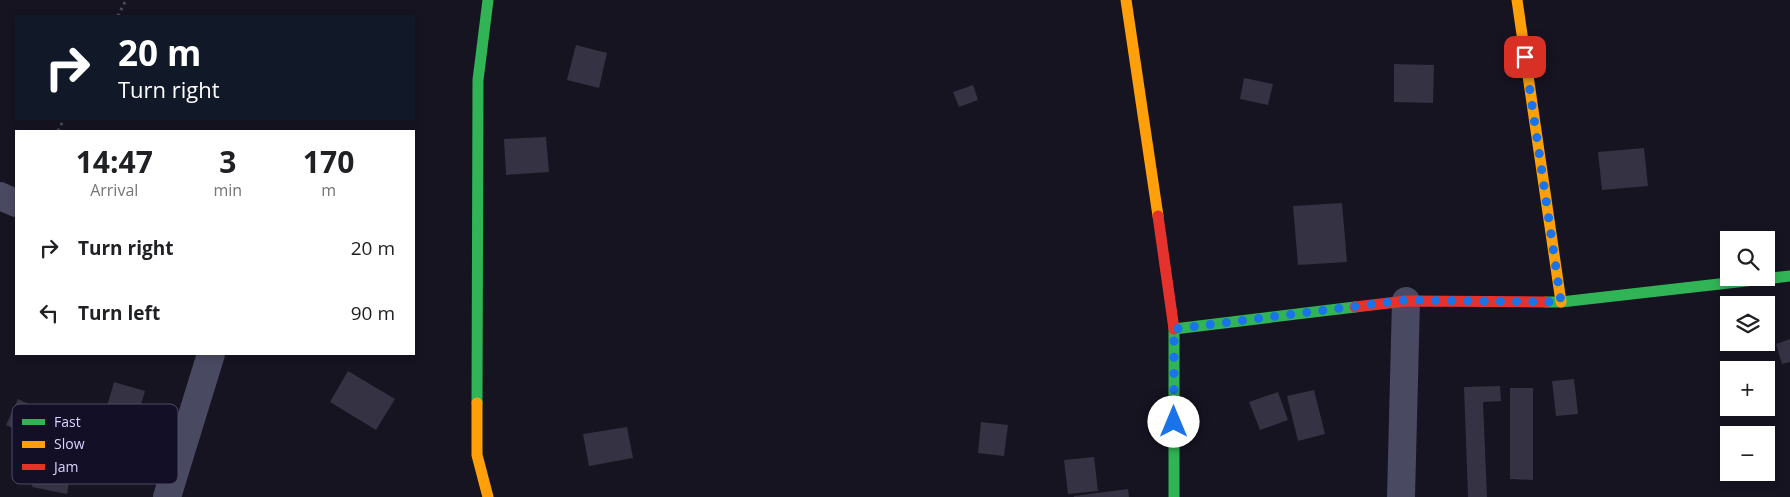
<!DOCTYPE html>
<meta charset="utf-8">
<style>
body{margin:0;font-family:"Open Sans",sans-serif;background:#f6f6f6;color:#202124;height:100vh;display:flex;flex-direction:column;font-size:19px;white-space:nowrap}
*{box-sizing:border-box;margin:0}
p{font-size:16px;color:#757577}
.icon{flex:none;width:28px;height:28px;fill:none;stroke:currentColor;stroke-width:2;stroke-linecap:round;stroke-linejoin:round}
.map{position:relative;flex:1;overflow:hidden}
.side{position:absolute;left:15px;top:130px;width:400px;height:225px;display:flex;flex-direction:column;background:#fff;border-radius:0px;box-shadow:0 2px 8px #0003}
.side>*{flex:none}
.top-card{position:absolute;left:15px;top:15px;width:400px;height:105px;border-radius:0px;box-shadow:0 2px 8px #0003;background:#111827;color:#fff;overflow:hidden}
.controls{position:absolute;left:1720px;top:231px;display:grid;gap:10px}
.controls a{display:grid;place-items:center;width:55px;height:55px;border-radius:0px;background:#fff;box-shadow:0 2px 8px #0003;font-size:25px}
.pin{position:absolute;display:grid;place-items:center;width:42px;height:42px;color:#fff;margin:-21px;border-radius:10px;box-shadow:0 2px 8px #0006}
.me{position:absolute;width:55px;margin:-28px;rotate:0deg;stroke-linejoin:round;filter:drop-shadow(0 0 4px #0008)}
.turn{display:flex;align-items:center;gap:18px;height:105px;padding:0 20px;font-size:22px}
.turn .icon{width:65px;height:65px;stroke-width:2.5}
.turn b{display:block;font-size:35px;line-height:42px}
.eta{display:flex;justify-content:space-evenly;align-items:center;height:85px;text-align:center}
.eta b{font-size:30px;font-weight:700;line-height:35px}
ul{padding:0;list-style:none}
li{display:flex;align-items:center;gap:15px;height:65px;padding:0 20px}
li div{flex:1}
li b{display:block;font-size:19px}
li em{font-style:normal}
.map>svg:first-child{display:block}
.building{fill:#343243}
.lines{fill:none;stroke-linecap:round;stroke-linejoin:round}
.path{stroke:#44505f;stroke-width:3;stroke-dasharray:2.5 4;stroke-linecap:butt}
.street{stroke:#4a4962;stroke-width:28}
.fast{stroke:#30b455;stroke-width:11}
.slow{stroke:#ff9f0a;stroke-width:11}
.jam{stroke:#e5322d;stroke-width:11}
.route{stroke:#1a73e8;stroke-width:9;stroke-dasharray:0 16.2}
.key{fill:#130f26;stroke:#4e4a67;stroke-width:1}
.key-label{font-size:14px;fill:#d9d4ff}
</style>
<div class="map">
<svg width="1790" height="497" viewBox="0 0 1790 497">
<rect width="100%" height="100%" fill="#161421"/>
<g class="building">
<polygon points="576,45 607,53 599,88 567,80"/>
<polygon points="1394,64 1434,65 1433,103 1394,102"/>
<polygon points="1244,78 1273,84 1268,105 1240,99"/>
<polygon points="973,85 978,100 959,107 953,92"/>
<polygon points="546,137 549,172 506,175 504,139"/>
<polygon points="1644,148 1648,186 1602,190 1598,152"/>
<polygon points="1342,203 1347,262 1298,265 1293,206"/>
<polygon points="1790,339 1790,362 1782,364 1776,344"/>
<polygon points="348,371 395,399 376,430 330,402"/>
<polygon points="1574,379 1578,414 1556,416 1552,381"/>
<polygon points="114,382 145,391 133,434 102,424"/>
<polygon points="1500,386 1501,401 1483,402 1487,497 1468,497 1464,387"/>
<polygon points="1510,388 1533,388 1533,480 1510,479"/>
<polygon points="1314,390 1325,434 1298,441 1287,396"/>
<polygon points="1278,392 1288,420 1260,430 1249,402"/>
<polygon points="18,399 44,411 33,437 6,425"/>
<polygon points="981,422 1008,425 1004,456 978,453"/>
<polygon points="627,427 633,458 589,466 583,434"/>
<polygon points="39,448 74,455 67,494 32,487"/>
<polygon points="1094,457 1098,491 1068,494 1064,460"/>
<polygon points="1128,489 1129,497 1074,497 1074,496"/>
</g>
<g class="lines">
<g class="path">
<polyline points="118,16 126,0"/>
<polyline points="58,131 64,119"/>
</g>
<g class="street">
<polyline points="0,196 16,203"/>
<polyline points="167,497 211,354"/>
<polyline points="1401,497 1406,301"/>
</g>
<g class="fast">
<polyline points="1546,302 1561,302 1790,276"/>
<polyline points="477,403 478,80 488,0"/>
<polyline points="1174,497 1174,329 1355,307"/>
</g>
<g class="slow">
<polyline points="1126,0 1158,216"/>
<polyline points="1517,0 1561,302"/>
<polyline points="477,403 477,455 488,497"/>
</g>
<g class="jam">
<polyline points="1158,216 1174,329"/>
<polyline points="1355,307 1406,301 1546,302"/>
</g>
</g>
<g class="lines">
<polyline class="route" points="1174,422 1174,329 1406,300 1561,302 1525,57"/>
</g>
<rect x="12" y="404" width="166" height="80" rx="8" class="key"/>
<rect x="22" y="419" width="23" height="6" fill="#30b455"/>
<rect x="22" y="441" width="23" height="7" fill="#ff9f0a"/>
<rect x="22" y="464" width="23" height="6" fill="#e5322d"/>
<g class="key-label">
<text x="54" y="427">Fast</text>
<text x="54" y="449">Slow</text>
<text x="54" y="472">Jam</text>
</g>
</svg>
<div class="controls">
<a><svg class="icon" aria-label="search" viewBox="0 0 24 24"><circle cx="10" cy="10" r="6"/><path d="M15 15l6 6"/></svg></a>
<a><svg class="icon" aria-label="layers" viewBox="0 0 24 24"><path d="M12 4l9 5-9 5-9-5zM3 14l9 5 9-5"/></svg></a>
<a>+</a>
<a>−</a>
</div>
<div class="pin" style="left:1525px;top:57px;background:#d93025"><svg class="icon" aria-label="arrive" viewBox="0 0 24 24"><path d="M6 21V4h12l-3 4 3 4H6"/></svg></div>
<svg class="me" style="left:1174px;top:422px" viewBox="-20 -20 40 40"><circle r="19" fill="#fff"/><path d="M0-13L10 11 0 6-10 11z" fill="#1a73e8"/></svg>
<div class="top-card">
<div class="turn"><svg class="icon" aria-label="right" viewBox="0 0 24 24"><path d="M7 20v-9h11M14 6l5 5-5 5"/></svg><div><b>20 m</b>Turn right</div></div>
</div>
<section class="side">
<div class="eta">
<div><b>14:47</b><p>Arrival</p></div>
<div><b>3</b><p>min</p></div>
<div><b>170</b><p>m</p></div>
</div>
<ul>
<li><svg class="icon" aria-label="right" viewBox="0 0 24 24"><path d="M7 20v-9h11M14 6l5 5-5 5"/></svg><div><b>Turn right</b></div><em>20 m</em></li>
<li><svg class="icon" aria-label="left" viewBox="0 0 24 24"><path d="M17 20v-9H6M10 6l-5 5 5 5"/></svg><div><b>Turn left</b></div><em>90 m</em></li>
</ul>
</section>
</div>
